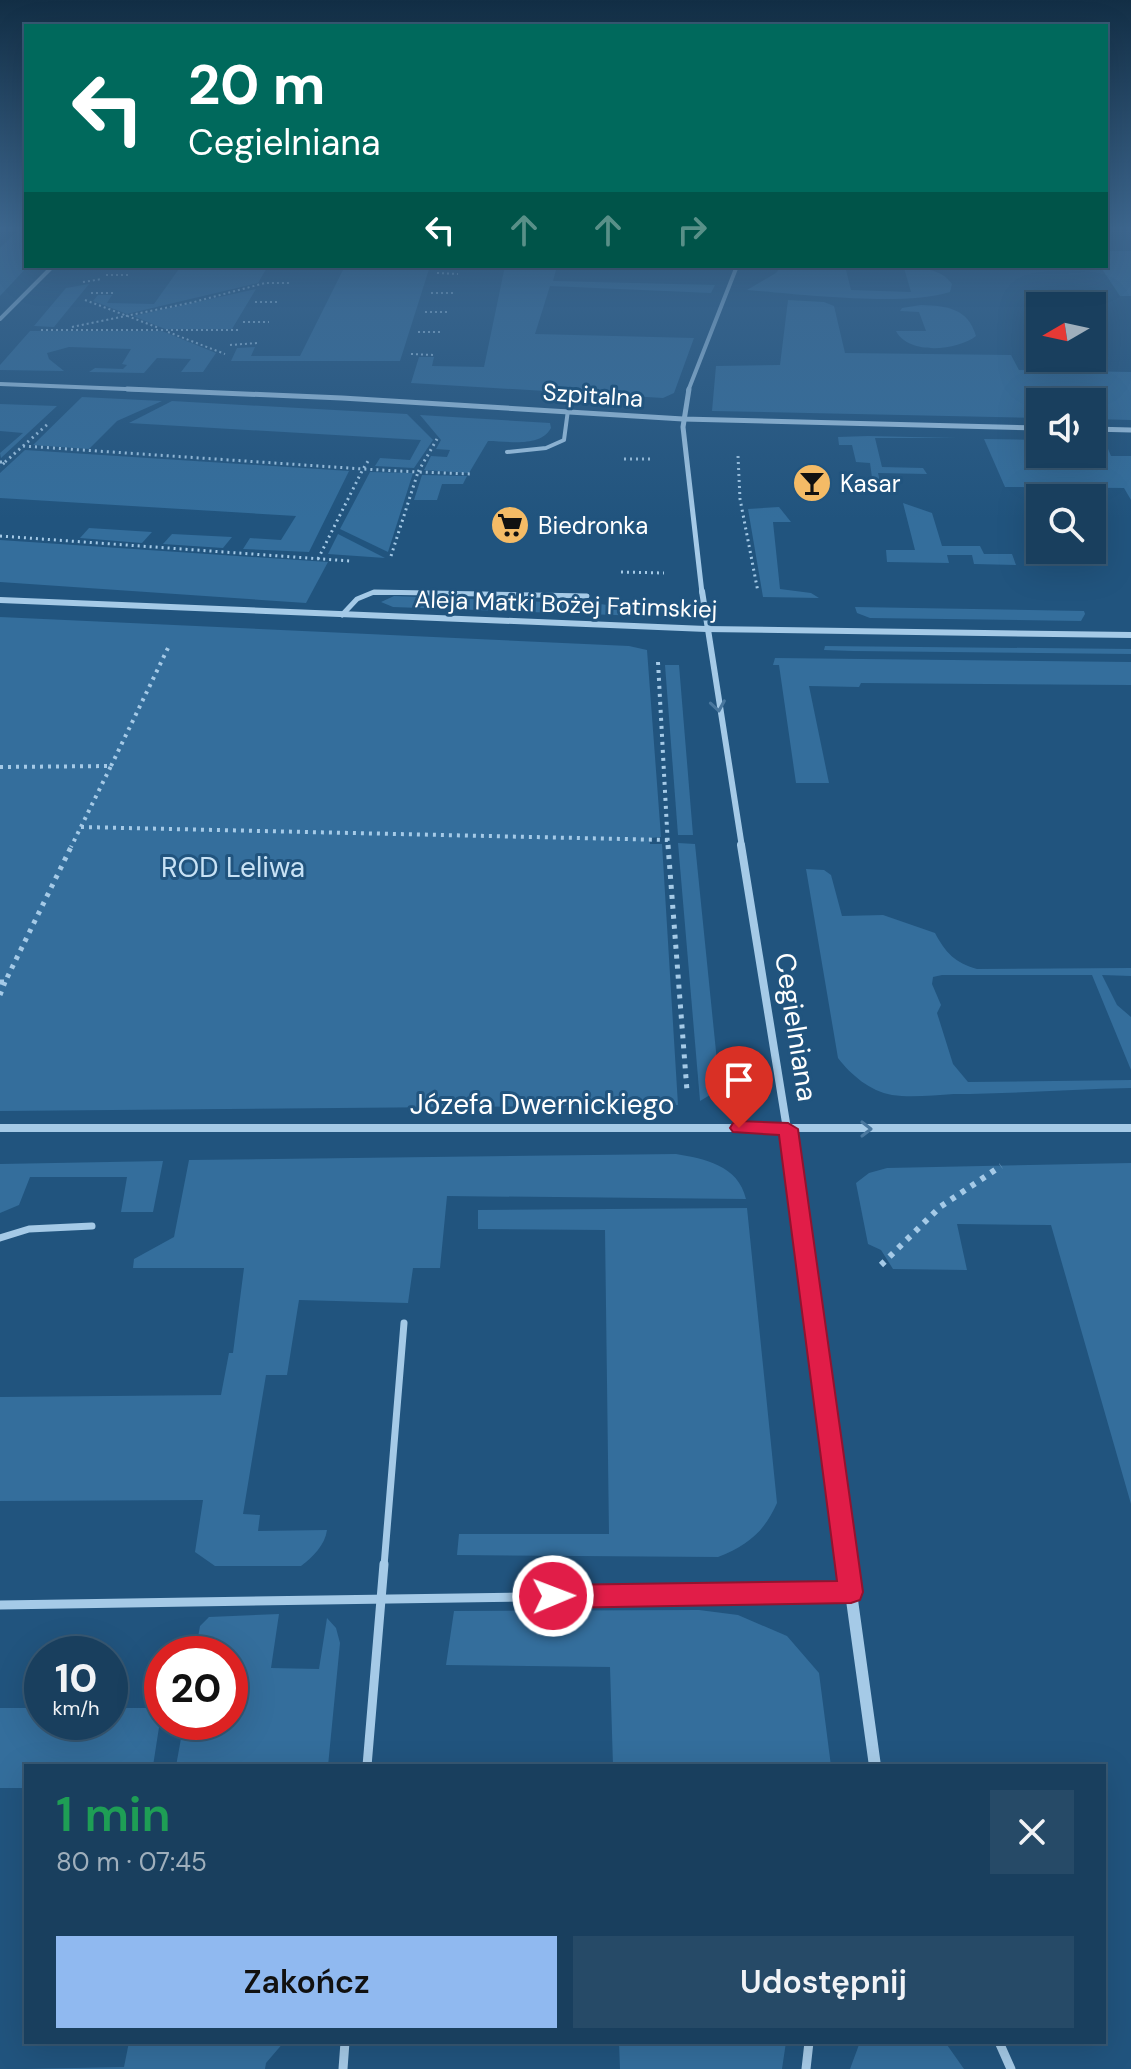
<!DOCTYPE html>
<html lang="pl">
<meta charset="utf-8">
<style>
body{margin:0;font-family:"DM Sans",sans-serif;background:#264a67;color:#f1f3f6;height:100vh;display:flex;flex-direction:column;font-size:30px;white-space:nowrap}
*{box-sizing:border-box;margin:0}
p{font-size:26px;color:#9fafbc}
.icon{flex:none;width:44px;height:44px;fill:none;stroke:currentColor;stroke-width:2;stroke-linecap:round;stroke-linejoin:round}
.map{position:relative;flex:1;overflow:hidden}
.panel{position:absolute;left:24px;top:1764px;width:1082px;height:280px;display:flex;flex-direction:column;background:#193f5e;border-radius:0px;box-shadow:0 8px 32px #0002,0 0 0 2px #375873}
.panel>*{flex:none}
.banner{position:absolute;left:24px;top:24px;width:1084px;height:244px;border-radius:0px;box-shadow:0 8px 32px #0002,0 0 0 2px #375873;background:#00695c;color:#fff;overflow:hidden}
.needle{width:52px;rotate:261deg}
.buttons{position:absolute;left:1026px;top:292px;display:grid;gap:16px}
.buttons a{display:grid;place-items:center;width:80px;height:80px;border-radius:0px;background:#193f5e;box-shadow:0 8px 32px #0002,0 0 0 2px #375873;font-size:40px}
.speed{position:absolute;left:24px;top:1636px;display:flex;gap:16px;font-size:40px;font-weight:700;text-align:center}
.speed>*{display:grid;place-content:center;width:104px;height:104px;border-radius:50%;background:#193f5e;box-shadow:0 8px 32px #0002,0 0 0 2px #375873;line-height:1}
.speed small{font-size:20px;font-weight:400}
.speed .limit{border:12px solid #d22;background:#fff;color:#111}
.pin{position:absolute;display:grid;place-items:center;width:68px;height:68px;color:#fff;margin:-82px -34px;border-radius:50% 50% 50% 0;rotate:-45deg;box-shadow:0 0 8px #0007}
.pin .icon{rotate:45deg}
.me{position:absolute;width:88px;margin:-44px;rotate:89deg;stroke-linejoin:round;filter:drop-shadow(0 0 6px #0008)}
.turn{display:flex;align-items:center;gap:28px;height:168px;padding:0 32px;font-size:36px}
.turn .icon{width:104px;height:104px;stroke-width:2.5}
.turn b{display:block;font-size:56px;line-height:68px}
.lanes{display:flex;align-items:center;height:76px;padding:0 32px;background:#0003;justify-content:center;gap:40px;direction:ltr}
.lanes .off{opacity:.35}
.round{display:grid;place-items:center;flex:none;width:84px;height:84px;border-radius:0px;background:#264a67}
.headline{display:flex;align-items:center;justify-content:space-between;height:136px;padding:0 32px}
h1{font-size:48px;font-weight:600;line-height:60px;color:#1e9e55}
.button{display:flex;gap:16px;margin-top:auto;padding:16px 32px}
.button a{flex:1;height:92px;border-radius:0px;background:#90b9f0;color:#111;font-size:32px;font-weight:600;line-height:92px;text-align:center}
.button a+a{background:#264a67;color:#f1f3f6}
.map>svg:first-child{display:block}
.green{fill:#346e9c}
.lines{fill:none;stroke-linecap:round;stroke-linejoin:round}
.path-far4{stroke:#a5cae7;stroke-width:2;stroke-dasharray:2 3;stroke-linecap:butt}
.path-far3{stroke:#a5cae7;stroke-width:3;stroke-dasharray:2 4;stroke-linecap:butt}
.path-far2{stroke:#a5cae7;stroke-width:4;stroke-dasharray:3 5;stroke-linecap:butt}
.path-far1{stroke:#a5cae7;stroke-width:5;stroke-dasharray:4 6;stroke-linecap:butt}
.path{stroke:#a5cae7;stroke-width:6;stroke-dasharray:5 7;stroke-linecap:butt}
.service-far3{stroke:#a5cae7;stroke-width:4}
.service-far2{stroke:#a5cae7;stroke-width:5}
.service-far1{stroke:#a5cae7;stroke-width:7}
.service{stroke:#a5cae7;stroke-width:9}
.minor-far5{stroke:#a5cae7;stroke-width:4}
.minor-far4{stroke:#a5cae7;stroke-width:5}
.minor-far3{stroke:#a5cae7;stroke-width:6}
.minor-far2{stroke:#a5cae7;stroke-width:8}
.minor-far1{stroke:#a5cae7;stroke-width:10}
.minor{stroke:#a5cae7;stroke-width:12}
.tertiary{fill:#a5cae7;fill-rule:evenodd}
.oneway{stroke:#49779e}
.route{fill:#e11d48;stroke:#92132f;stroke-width:2}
.labels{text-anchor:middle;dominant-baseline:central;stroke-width:6;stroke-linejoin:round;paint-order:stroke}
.far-street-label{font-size:24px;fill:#fff;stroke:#21547e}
.far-poi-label{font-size:24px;fill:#fff;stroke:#21547e;text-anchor:start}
.park-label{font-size:28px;fill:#c8e2f5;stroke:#21547e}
.street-label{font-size:28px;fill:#fff;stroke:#21547e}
</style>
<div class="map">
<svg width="1131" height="2069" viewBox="0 0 1131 2069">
<rect width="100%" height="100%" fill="#21547e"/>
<g class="green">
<polygon points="0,230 26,230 26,266 28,266 0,296 0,248 16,232"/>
<polygon points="1106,251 1131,251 1131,296 1120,296 1100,266 1106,266"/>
<polygon points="181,266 268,266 258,283 127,314 93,301 98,295 112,295 107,303 154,304"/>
<polygon points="345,266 430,266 400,361 231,361 237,348 255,347 251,356 300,356"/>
<polygon points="505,266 557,266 553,281 715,285 711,293 550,286 535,334 694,338 674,393 663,398 411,383 419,357 434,357 432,366 484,367"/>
<path d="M781,266h64l6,24 60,2 -7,-24c17,0 37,0 48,16l-2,8c-47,15 -151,2 -203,-2l29,-17z"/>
<polygon points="89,284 54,327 34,326 66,288"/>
<polygon points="256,289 232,329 165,329 133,316"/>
<polygon points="788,300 824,302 834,306 845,353 1011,355 1019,370 1131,372 1131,420 1092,419 1092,402 1040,402 1040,418 712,411 716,366 780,365"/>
<path d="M921,305c26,1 47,3 55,31 -19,15 -68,19 -80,-5h30l-7,-19 -19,-1 2,-3z"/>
<polygon points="30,331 162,331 216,353 203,372 181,372 191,359 157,358 144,373 89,372 95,368 123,369 127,365 122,364 131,349 69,347 47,353 49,359 64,371 0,370 0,365"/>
<polygon points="82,397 162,401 117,421 89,449 33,445"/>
<polygon points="172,401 407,414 433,440 414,468 375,466 380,458 410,460 421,440 129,423"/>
<polygon points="0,404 57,406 1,458 0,453 23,433 0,431"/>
<path d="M420,415l130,8 1,5c-11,20 -43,13 -63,13l-19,32 -45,-3 7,-14 16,1 3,-7 -14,-1 5,-9z"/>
<polygon points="868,436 957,438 875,438 882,467 923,468 927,474 878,473 881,485 873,485 870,463 856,462 852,445 839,445 838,437"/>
<polygon points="984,439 1040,440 1040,454 1092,454 1092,441 1106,444 1111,456 1131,456 1131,500 1124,488 1005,487"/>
<polygon points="25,450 349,471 309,552 243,549 250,538 281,540 296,516 0,498 0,473"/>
<polygon points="370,472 413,473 388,552 340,529"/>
<polygon points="422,475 467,476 463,484 442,484 437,500 414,500"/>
<polygon points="903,503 932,513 942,546 980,546 984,554 1012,554 1016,565 974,564 972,555 947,555 949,563 887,562 886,550 915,550"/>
<polygon points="779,507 791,522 773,522 780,589 811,593 819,598 763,597 748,509"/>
<polygon points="89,528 152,532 142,543 80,538"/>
<polygon points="172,534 232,537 223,548 163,544"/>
<polygon points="338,534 385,558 328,554"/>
<polygon points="0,540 328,562 306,603 0,582"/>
<polygon points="394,596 600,604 630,608 670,605 659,615 643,616 393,607 381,602"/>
<polygon points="855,607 1084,611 1085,614 1081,621 870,618 857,613"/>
<polygon points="0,617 629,646 647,650 661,837 650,838 650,844 662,844 678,1105 0,1111"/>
<polygon points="825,646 1131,649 1131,654 853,651 824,650"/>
<polygon points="775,658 1131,662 1131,685 861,683 859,687 809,686 829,783 796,783 779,665 773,665"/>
<polygon points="665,665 679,665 693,835 678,835"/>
<polygon points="678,843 695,844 719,1081 715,1092 700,1101"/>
<path d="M806,869l18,1 7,5 11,41 41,-1 52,18c10,19 20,30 42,36l154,-1v8l-29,-1 15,30 14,12v53l-39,-95h-150l-9,2 -1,7 9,21 -4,8 16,51 15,18 163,-2v8c-59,1 -118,6 -177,6 -20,1 -42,4 -62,1 -22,-4 -41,-20 -54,-37z"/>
<path d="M676,1154c29,5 62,11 70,45l-299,-3 -7,72h-27l-5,35 -109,-3 -12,75h-21l-23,139 17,1 -2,16 69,-1c-2,15 -14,27 -26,36h-86l-20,-14 8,-52 -203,1v-104l221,-2 8,-42h4l11,-85h-111l1,-9 40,-22 15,-77z"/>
<polygon points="163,1161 153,1212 121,1212 127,1177 30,1177 19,1205 0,1213 0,1164"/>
<polygon points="1131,1163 1131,1504 1051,1225 957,1224 967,1270 893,1269 881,1250 868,1244 856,1183 869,1173 887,1168"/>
<path d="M747,1208l30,295c-13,29 -29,42 -59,54l-261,-2 2,-21h150l-4,-304 -127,-1v-19z"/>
<polygon points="699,1610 738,1615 787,1636 819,1673 831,1766 613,1766 610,1667 446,1665 454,1611"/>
<polygon points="279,1614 271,1668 319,1669 327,1618 336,1628 340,1643 328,1766 176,1766 184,1722 230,1722 230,1654 195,1654 200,1626 209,1617"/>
<polygon points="0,1708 42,1708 42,1722 110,1722 110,1708 162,1708 153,1766 26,1766 26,1788 0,1788"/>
<polygon points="129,2042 284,2042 266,2063 265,2069 25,2069 124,2067"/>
<polygon points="619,2042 786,2042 782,2069 620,2069"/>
<polygon points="860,2042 945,2042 964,2069 850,2069"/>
</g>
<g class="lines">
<g class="path-far4">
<polyline points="90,266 113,266"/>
<polyline points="437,273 458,274"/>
<polyline points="106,275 128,275"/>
<polyline points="83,282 102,279"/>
<polyline points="91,293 114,293"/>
<polyline points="431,293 453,293"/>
<polyline points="85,300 159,328"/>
<polyline points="255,302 280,302"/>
<polyline points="425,312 447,312"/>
<polyline points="243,322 269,322"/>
<polyline points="72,327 194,302 265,283 290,283"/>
<polyline points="41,330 238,330"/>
<polyline points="168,332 225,354"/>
<polyline points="418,332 441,332"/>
<polyline points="230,345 257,343"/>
<polyline points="411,354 434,355"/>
</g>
<g class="path-far3">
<polyline points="23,446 363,469 370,458"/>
<polyline points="738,456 740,499 758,592"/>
<polyline points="624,459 651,459"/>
<polyline points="0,462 5,462 0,467"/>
<polyline points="5,462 49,423"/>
<polyline points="0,536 350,561"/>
<polyline points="391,556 418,472 472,474"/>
<polyline points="318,559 363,469 418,472 437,439"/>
<polyline points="621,572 664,573"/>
</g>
<g class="path-far2">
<polyline points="658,662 668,847"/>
<polyline points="111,766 168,648"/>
<polyline points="0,767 111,766 71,847"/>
<polyline points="81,827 668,840"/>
</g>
<g class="path-far1">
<polyline points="668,845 687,1091"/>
<polyline points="0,982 5,982 72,845"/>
<polyline points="0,995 5,982"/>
</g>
<polyline class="path" points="881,1265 940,1207 1001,1166"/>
<g class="service-far3">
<polyline points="507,452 546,448 564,440 568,410"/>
<polyline points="372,593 428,593"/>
</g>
<polyline class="service-far2" points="342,615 357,599 374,592 587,596"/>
<g class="service-far1">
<polyline points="0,1238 29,1229 92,1226"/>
<polyline points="384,1566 404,1323"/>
</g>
<g class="service">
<polyline points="0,1605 851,1592"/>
<polyline points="367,1766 384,1564"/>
<polyline points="999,2042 1011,2069"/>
<polyline points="343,2069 345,2042"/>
<polyline points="806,2069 809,2042"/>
</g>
<g class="minor-far5">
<polyline points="0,319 53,266"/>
<polyline points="0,384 176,391"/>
<polyline points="688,391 737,266"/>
</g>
<g class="minor-far4">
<polyline points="127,389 342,398 683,419 1040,428"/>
<polyline points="689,389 683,427 702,593"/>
<polyline points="1092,429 1131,430"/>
</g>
<polyline class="minor-far3" points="702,591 742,847"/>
<g class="minor-far2">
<polyline points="741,845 793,1166"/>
<polyline points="0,1128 1131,1128"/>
</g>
<polyline class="minor-far1" points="793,1164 848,1566"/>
<polyline class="minor" points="847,1564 875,1766"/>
<polygon class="tertiary" points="0,597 706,626 1131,632 1131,638 706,632 0,603"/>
</g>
<defs><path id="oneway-chevron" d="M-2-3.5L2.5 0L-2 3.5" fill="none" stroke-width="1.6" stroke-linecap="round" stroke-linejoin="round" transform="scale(2)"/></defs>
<g class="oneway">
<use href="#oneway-chevron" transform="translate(718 706) rotate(81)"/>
<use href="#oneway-chevron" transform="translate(866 1129)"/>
</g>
<linearGradient id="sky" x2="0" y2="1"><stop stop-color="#122e45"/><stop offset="0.44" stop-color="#3d678f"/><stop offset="1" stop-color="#3d678f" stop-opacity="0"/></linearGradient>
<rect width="1131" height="519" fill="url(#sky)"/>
<polygon class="route" points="739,1121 788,1123 798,1129 863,1592 860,1600 851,1603 553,1608 544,1604 540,1596 544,1589 553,1585 837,1581 779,1135 733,1132 730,1128 733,1123"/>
<defs>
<g id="bar-disc" transform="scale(2)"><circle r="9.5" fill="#f4bb66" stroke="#21547e"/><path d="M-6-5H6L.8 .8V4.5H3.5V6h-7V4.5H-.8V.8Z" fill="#111"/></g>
<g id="supermarket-disc" transform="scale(2)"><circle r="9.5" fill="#f4bb66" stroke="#21547e"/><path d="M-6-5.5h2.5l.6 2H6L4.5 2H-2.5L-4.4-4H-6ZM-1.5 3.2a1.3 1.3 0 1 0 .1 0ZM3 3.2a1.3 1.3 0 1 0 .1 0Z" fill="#111"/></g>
</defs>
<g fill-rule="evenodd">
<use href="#bar-disc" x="812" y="483"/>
<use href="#supermarket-disc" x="510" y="525"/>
</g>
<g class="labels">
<g class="far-street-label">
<text transform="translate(593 395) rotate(4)">Szpitalna</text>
<text transform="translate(566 604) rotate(2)">Aleja Matki Bożej Fatimskiej</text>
</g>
<g class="far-poi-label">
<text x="840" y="483">Kasar</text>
<text x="538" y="525">Biedronka</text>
</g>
<g class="park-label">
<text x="233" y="867">ROD Leliwa</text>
</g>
<g class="street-label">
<text transform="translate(796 1027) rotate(81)">Cegielniana</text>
<text x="542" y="1104">Józefa Dwernickiego</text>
</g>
</g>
</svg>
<div class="buttons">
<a><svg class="needle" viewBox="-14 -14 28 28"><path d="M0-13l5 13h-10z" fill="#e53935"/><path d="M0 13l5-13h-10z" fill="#9fafbc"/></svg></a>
<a><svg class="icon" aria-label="sound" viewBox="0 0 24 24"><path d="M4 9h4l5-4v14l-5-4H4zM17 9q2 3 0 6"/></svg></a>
<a><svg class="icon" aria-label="search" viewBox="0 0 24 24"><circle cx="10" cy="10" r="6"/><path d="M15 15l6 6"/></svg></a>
</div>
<div class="speed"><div>10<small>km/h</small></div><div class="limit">20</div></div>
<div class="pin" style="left:739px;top:1128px;background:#d93025"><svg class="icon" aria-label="arrive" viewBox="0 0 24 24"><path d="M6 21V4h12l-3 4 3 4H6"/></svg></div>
<svg class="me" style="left:553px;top:1596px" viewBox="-20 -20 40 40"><circle r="17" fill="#e11d48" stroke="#fff" stroke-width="3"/><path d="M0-11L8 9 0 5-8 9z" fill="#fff"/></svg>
<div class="banner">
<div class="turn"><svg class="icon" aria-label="left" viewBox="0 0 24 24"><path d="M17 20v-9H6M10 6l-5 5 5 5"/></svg><div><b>20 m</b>Cegielniana</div></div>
<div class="lanes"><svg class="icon" aria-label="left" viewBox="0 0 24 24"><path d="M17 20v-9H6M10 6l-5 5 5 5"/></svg><svg class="icon off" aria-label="ahead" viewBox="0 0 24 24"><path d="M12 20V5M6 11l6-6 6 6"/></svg><svg class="icon off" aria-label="ahead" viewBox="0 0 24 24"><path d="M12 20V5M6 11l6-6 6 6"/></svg><svg class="icon off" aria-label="right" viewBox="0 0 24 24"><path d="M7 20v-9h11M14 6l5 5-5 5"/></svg></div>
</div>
<section class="panel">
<div class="headline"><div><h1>1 min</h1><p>80 m · 07:45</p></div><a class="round"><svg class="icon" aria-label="close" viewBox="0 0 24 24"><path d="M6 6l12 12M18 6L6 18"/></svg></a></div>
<div class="button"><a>Zakończ</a><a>Udostępnij</a></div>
</section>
</div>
